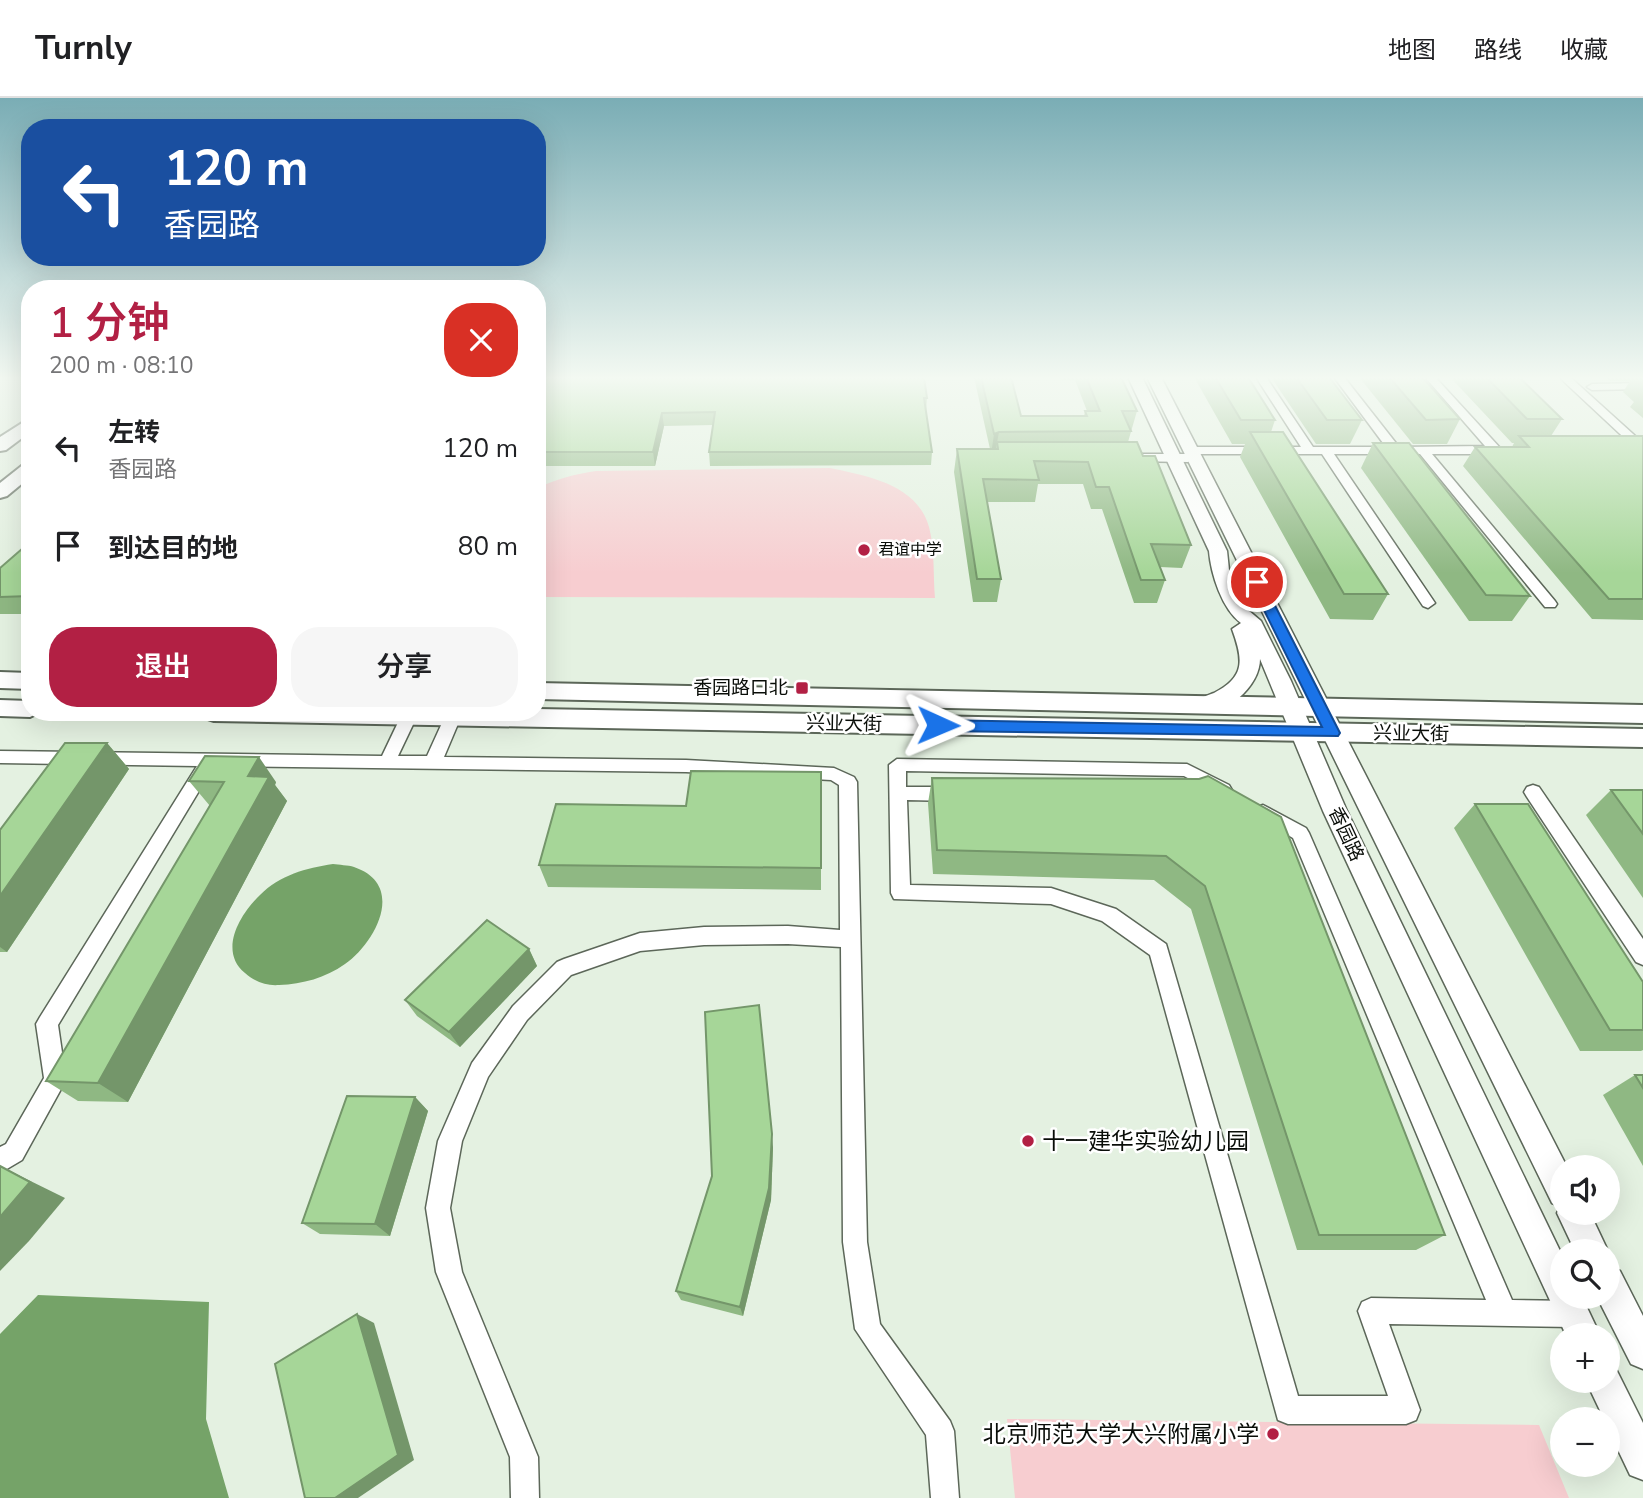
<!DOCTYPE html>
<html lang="zh">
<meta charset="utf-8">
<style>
body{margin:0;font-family:"Nunito Sans","Noto Sans SC",sans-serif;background:#f6f6f6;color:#202124;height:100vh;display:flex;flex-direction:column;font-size:26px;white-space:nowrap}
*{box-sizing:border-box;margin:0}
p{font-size:23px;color:#757577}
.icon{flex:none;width:38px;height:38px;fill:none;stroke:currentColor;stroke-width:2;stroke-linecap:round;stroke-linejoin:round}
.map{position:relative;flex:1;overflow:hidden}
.side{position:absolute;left:21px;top:182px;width:525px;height:441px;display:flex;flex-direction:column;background:#fff;border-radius:28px;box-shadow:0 7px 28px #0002}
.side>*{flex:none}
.guide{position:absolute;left:21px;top:21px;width:525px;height:147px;border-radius:28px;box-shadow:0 7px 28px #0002;background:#1a4fa0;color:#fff;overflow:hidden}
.buttons{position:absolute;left:1550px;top:1057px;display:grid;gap:14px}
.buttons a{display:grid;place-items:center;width:70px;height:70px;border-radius:50%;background:#fff;box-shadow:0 7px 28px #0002;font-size:35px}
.pin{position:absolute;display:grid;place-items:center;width:60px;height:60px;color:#fff;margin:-30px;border:4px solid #fff;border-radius:50%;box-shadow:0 2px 7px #0007}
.me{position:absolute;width:77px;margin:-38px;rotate:91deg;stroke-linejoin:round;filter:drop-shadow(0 0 5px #0008)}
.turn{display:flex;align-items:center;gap:24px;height:147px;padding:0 28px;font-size:32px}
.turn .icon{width:91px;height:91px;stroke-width:2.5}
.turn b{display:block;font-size:49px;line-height:60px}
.round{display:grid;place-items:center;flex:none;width:74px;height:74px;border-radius:28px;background:#f6f6f6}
.overview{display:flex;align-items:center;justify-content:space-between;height:119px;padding:0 28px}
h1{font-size:42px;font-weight:600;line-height:52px;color:#b22044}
.action{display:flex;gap:14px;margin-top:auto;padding:14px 28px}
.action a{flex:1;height:80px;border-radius:28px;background:#b22044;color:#fff;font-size:28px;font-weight:600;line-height:80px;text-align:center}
.action a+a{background:#f6f6f6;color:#202124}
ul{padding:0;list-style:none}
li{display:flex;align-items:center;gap:21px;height:98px;padding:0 28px}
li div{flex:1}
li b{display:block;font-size:26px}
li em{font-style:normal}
header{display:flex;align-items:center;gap:42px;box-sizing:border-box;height:98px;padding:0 35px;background:#fff;border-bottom:2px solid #e0e0e0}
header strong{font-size:33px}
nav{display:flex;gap:38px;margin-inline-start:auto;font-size:24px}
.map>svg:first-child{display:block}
.green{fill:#f7cdd0}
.water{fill:#75a368}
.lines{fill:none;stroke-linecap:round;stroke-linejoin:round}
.minor-casing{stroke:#5c6759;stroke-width:3}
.tertiary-casing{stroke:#5c6759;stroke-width:3}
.secondary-casing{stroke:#5c6759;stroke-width:4}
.minor{fill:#fff;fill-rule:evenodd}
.tertiary{fill:#fff;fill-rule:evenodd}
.secondary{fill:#fff;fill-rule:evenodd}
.wall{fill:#8fb883}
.shaded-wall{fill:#74966a}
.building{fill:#a6d698;stroke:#74966a;stroke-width:2}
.route{fill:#1a73e8;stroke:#114b97;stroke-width:2}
.poi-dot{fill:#b22044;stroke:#fff;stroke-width:2.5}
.labels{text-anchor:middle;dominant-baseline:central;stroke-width:5;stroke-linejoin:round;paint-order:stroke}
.far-poi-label{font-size:16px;fill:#090d08;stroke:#fff;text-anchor:start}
.poi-label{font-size:19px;fill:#090d08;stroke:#fff;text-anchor:end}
.street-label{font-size:19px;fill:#090d08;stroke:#fff}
.near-poi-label{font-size:23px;fill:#090d08;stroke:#fff;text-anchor:start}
</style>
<header>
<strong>Turnly</strong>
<nav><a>地图</a><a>路线</a><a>收藏</a></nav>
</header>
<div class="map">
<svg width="1643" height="1400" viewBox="0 0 1643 1400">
<rect width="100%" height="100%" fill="#e4f1e1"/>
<g class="green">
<path d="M830,370c37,8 87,16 99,59 6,22 4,49 6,71l-398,-1v-109c20,-9 38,-14 59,-17z"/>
<polygon points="1007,1321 1539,1327 1569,1400 1015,1400"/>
</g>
<g class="water">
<path d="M333,766c6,1 15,1 21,3 53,18 21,76 -9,97 -20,14 -42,20 -66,21 -12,1 -24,-3 -34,-12 -27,-22 -5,-59 15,-78 20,-20 46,-27 73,-31z"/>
<polygon points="38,1197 209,1204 206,1321 229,1400 0,1400 0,1236"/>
</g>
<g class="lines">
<g class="minor-casing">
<g id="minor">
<polygon points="1256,279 1266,279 1313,349 1386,349 1334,279 1344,279 1399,349 1485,348 1425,279 1435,279 1502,352 1496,356 1432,356 1555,503 1557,506 1555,509 1545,509 1420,356 1334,356 1435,505 1428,510 1423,508 1322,356 1187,356 1185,353 1191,349 1301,349"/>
<polygon points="1559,279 1570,279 1643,345 1643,355 1635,354 1634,349"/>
<polygon points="1643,285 1643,291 1592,292 1587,289 1592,286"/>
<polygon points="1132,356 1188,356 1194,360 1188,364 1128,363 1126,360"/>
<polygon points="403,614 419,614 398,658 427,658 447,614 463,614 444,659 686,662 834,670 854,679 857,684 867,1144 880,1226 950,1323 954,1333 959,1400 931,1400 926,1337 855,1231 843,1144 841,849 788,846 704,847 640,853 571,877 527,922 488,979 462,1043 450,1110 462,1174 538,1359 539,1400 511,1400 510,1359 436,1174 426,1110 438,1043 472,965 513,908 557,864 564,861 640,835 704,829 788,828 840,832 839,687 831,682 686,674 214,668 58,927 66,982 22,1062 0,1075 0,1049 6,1046 44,980 36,926 40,919 197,668 0,665 0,653 382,658"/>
<polygon points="897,661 1187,666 1229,687 1232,692 1229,697 1223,699 1184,678 906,673 906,689 953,689 959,691 962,696 959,701 953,703 907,702 910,787 1051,790 1116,811 1166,846 1298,1298 1388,1298 1358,1213 1362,1204 1371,1200 1486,1202 1293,740 1257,719 1254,714 1257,709 1263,707 1306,730 1309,735 1512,1202 1573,1203 1582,1207 1586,1216 1582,1225 1573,1229 1389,1226 1420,1312 1416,1322 1406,1326 1288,1326 1278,1322 1150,857 1102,823 1051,806 894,801 891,795 889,667"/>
<polygon points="1533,687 1539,689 1643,841 1643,867 1636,864 1527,699 1524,694 1527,689"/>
</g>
</g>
<g class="tertiary-casing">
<g id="tertiary">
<path d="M1128,279h14l85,174 2,19 19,40 13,11 30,60 56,130 216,446v40h19l18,38h-34l-243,-524 -63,-152c0,27 -34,58 -61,50l-3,-5c4,-7 10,-8 18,-11 32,-16 29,-34 18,-64l9,-6c-19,-14 -30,-49 -32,-72z"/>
<polygon points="1147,279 1161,279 1567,1069 1563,1069 1563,1115 1590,1115 1608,1153 1575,1153 1557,1115 1560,1108 1552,1105"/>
<polygon points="1608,1169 1620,1173 1643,1218 1643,1271 1631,1266 1597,1199 1608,1199"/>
<polygon points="1608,1267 1616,1271 1643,1325 1643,1382 1630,1377 1608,1331 1608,1321 1604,1321 1586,1283 1608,1283"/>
</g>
</g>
<g class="secondary-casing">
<g id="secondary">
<polygon points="30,320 30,334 6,352 0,353 0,339"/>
<polygon points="30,365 30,379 7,398 0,400 0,385 24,366"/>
<polygon points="0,574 30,575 30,591 0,590"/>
<polygon points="537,585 1643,607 1643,625 537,601"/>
<polygon points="0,602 30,603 30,614 40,614 30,619 0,618"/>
<polygon points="537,611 1643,631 1643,649 214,623 205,620 202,614 537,614"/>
</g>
</g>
<use href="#minor" class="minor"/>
<use href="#tertiary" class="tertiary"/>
<use href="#secondary" class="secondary"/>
</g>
<g class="wall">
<polygon points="537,279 927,300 926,313 932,354 931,367 710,368 709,354 713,327 664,328 655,368 537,368"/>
<polygon points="974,279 1011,279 1021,318 1084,318 1085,313 1087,313 1075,282 1062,282 1060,279 1121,279 1137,313 1128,344 1143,358 1191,447 1182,470 1160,469 1165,482 1157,505 1134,505 1102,411 1091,411 1083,386 1038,386 1035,404 987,404 1001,481 997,504 973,504 954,374 957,351 990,351"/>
<polygon points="1194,279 1248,279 1275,322 1271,334 1388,496 1373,522 1330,521 1240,359 1245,346 1232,346"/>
<polygon points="1271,279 1329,279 1362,322 1350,346 1316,346"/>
<polygon points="1359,279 1422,279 1460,321 1447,346 1413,346"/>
<polygon points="1450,279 1519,279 1562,321 1551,338 1643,338 1643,522 1592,521 1463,368 1475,349 1512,349 1514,345 1512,345"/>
<polygon points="1605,279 1643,279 1643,320 1630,309 1634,304 1623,294 1630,283 1610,283"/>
<polygon points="1373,345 1530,498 1512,523 1469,523 1361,370"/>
<polygon points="30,444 30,516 0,516 0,470"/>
<polygon points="107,645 129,671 7,854 0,854 0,732"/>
<polygon points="821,674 821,792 548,789 539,767"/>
<polygon points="932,680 1199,681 1445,1137 1416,1152 1297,1152 1191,811 1154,782 933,776 928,705"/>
<polygon points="189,683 276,684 275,687 287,703 128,1004 78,1003 46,983 210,708"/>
<polygon points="1611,692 1643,692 1643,800 1586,717"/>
<polygon points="1475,706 1643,884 1643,952 1641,953 1580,953 1454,730"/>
<polygon points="529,851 537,868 460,949 417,918 405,902"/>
<polygon points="1635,977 1643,977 1643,1068 1603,997"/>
<polygon points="415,999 428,1013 390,1138 320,1136 302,1125"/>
<polygon points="773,1049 771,1102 743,1218 681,1202 676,1193"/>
</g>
<g class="shaded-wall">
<polygon points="662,315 664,328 655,368 653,354"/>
<polygon points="999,334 995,355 991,357 994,336"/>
<polygon points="107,645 129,671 7,854 0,849 0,798"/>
<polygon points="259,659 276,684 275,687 287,703 128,1004 98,985 248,678"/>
<polygon points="529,851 537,868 460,949 449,934"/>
<polygon points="759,907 773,1049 771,1102 743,1218 740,1209"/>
<polygon points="415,999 428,1013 390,1138 375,1126"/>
<polygon points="0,1068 65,1100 29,1143 0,1173"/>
<polygon points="357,1216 374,1225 414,1362 358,1400 335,1400"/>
</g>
<g class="building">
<polygon points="537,279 924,279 927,300 924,300 932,354 709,354 715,314 662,315 653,354 537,354"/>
<polygon points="981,279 1011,279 1021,318 1087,318 1085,313 1100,313 1086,279 1121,279 1137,313 1122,313 1131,333 999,334 994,336"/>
<polygon points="1215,279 1248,279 1275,322 1241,322"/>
<polygon points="1296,279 1329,279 1362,322 1327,322"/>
<polygon points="1389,279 1422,279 1460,321 1426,322"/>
<polygon points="1486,279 1519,279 1562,321 1527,321"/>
<polygon points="1250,334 1283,334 1388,496 1344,496"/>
<polygon points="1519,338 1643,338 1643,501 1609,501 1475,349 1529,349"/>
<polygon points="997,344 1137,344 1143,358 1155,358 1191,447 1151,446 1165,482 1141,482 1109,389 1096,389 1088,364 1034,363 1039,382 983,381 1001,481 977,481 957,351 998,351"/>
<polygon points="1373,345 1409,345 1530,498 1486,497"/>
<polygon points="30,444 30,498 0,499 0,470"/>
<polygon points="65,645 107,645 0,798 0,732"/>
<polygon points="205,658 259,659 248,678 269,679 98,985 46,983 224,684 189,683"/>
<polygon points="691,673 821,674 821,770 539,767 556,706 686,708"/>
<polygon points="1208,678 1281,719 1445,1137 1319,1137 1205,788 1166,758 937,752 932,680 1199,681"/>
<polygon points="1611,692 1643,692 1643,736"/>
<polygon points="1475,706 1528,706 1643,884 1643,932 1610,932"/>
<polygon points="487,822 529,851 449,934 405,902"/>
<polygon points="759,907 772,1036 769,1090 740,1209 676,1193 712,1078 705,914"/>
<polygon points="1635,977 1643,977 1643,990"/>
<polygon points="347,998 415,999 375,1126 302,1125"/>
<polygon points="0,1068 30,1084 0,1119"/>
<polygon points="357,1216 398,1357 335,1400 305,1400 275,1266"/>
</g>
<linearGradient id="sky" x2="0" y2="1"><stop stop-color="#7aadb5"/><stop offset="0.59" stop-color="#f3f9f2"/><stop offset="1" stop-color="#f3f9f2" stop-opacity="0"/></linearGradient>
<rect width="1643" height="475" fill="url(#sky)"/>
<polygon class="route" points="1257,480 1263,484 1340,635 1338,638 938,633 931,627 938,622 1322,629 1250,484"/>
<g class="poi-dot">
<circle cx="864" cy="452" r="7"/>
<rect x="795" y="583" width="14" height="14" rx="3.5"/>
<circle cx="1028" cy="1043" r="7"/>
<circle cx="1273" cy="1336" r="7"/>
</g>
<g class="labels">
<g class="far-poi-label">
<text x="878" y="452">君谊中学</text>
</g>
<g class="poi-label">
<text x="788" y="590">香园路口北</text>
</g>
<g class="street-label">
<text transform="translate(844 626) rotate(1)">兴业大街</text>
<text transform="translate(1411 636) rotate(1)">兴业大街</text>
<text transform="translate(1346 736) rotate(65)">香园路</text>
</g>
<g class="near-poi-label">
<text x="1042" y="1043">十一建华实验幼儿园</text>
<text x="1259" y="1336" text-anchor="end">北京师范大学大兴附属小学</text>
</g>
</g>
</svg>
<div class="buttons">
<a><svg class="icon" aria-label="sound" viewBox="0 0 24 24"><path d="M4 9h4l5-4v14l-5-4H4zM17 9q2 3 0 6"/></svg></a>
<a><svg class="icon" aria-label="search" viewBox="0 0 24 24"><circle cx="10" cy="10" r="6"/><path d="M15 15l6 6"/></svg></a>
<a>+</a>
<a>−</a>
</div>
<div class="pin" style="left:1257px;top:484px;background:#d93025"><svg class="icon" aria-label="arrive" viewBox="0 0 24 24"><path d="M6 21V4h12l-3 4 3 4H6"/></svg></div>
<svg class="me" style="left:938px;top:627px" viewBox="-20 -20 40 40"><path d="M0-17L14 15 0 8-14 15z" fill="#1a73e8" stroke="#fff" stroke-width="4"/></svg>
<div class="guide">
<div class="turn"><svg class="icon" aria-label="left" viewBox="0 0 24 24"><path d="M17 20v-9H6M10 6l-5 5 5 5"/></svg><div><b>120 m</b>香园路</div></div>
</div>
<section class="side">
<div class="overview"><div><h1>1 分钟</h1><p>200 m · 08:10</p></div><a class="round" style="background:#d93025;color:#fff"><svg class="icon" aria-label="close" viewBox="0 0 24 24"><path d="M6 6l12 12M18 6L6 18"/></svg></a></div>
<ul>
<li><svg class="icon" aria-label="left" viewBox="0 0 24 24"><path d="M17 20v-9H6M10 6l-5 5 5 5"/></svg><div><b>左转</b><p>香园路</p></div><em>120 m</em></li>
<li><svg class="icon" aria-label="arrive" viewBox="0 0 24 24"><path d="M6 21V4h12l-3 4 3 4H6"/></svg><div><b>到达目的地</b></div><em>80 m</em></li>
</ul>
<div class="action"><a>退出</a><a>分享</a></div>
</section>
</div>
